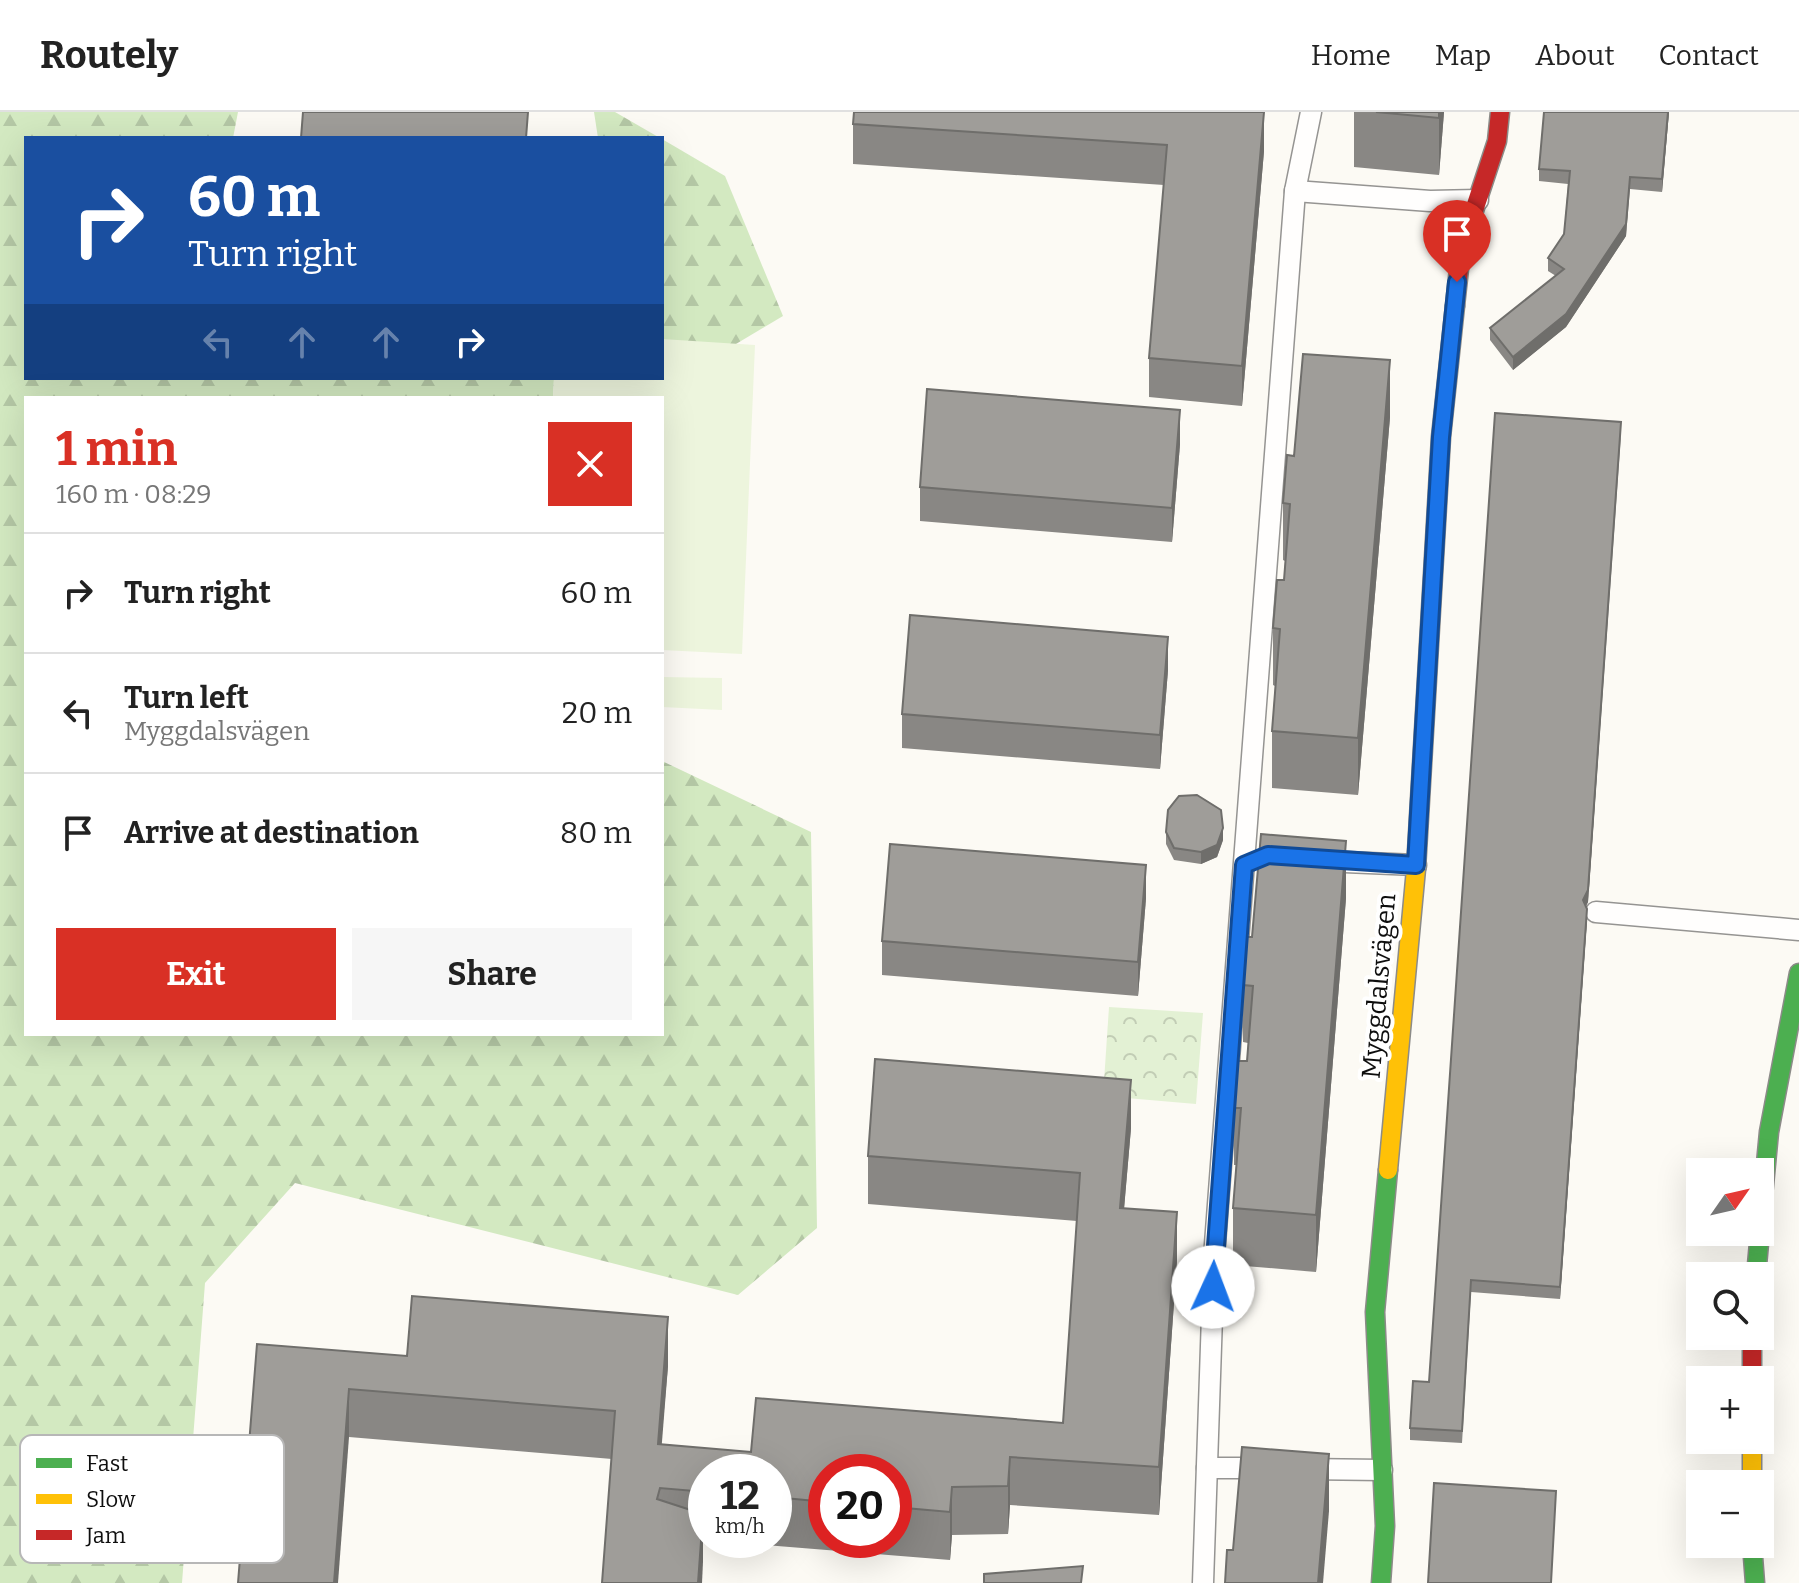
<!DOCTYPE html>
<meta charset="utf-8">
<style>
body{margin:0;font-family:Bitter,serif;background:#f6f6f6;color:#222;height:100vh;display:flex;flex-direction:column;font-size:30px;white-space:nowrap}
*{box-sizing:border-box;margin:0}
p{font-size:26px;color:#767676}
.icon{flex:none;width:44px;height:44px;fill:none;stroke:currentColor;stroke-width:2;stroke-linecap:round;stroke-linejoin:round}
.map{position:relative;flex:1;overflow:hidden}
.panel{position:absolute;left:24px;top:284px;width:640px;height:640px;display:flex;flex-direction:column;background:#fff;border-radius:0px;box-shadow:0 8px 32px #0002}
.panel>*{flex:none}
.banner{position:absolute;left:24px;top:24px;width:640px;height:244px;border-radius:0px;box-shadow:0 8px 32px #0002;background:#1a4fa0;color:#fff;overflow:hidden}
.needle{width:52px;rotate:56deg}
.fabs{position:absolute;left:1686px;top:1046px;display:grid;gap:16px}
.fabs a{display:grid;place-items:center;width:88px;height:88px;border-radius:0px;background:#fff;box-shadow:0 8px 32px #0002;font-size:40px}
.speed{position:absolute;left:688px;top:1342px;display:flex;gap:16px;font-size:40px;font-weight:700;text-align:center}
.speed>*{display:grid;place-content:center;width:104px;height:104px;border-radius:50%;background:#fff;box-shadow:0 8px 32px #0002;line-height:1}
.speed small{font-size:20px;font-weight:400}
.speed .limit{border:12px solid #d22;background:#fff;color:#111}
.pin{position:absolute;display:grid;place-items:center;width:68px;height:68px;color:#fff;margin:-82px -34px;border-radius:50% 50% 50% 0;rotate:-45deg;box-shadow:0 0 8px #0007}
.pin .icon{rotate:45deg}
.me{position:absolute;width:88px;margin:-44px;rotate:2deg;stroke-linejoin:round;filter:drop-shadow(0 0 6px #0008)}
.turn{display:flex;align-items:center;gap:28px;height:168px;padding:0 32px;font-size:36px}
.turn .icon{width:104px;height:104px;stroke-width:2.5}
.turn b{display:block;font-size:56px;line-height:68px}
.lanes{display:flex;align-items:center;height:76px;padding:0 32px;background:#0003;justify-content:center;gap:40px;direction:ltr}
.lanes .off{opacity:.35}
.round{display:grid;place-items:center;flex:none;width:84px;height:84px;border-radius:0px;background:#f6f6f6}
.headline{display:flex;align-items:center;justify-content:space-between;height:136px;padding:0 32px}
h1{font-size:48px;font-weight:700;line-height:60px;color:#d93025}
.button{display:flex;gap:16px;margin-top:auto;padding:16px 32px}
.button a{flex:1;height:92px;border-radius:0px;background:#d93025;color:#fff;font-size:32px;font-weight:700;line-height:92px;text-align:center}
.button a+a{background:#f6f6f6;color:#222}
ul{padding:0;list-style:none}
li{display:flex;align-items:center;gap:24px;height:120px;padding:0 32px;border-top:2px solid #e0e0e0}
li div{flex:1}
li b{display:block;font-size:30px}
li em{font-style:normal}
header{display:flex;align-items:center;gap:48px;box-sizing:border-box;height:112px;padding:0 40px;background:#fff;border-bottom:2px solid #e0e0e0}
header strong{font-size:38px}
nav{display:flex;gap:44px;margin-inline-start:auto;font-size:28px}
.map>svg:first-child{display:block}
.forest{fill:url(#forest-firs)}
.park{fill:url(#park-crowns)}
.pitch{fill:#edf5dd}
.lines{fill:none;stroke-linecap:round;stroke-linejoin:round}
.lane-casing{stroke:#959492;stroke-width:23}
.fast-casing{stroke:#8c8b88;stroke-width:21}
.slow-casing{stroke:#8c8b88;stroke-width:21}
.jam-casing{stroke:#8c8b88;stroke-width:21}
.lane{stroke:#fffefd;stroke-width:20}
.fast{stroke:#4caf50;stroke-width:18}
.slow{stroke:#ffc107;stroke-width:18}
.jam{stroke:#c62828;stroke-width:18}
.wall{fill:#898784;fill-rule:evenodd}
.shaded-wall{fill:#6f6e6b}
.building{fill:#9f9d99;stroke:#6f6e6b;stroke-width:2}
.route-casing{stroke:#114b97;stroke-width:20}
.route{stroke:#1a73e8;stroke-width:14}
.labels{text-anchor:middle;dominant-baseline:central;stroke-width:8;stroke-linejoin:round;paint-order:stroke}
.street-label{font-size:26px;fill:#0e0e0e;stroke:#fff}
.key{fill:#fff;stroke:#b7b7b7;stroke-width:2}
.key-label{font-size:22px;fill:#0e0e0e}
</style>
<header>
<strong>Routely</strong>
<nav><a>Home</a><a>Map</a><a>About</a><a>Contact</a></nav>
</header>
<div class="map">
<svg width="1799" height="1471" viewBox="0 0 1799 1471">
<defs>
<pattern id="forest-firs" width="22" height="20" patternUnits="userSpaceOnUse" patternTransform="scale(2)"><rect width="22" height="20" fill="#d3e9c1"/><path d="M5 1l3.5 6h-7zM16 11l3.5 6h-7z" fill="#b4c7a5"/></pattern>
<pattern id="park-crowns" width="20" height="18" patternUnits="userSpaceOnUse" patternTransform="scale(2)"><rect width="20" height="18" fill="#e3f1d4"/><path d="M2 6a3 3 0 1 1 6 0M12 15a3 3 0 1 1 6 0" fill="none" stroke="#c2cdb5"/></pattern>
</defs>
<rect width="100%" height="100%" fill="#fcfaf4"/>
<g class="forest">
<polygon points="0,0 238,0 233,26 26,26 26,266 554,266 553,286 26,286 26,922 662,922 662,649 811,720 817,1116 738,1183 295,1071 205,1171 182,1471 0,1471"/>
<polygon points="594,0 615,0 660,26 598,26"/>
<polygon points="662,27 725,64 783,204 679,266 662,260"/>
</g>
<polygon class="park" points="1109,895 1203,901 1196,992 1103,984"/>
<g class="pitch">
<polygon points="662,227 755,233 742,542 662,538 662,286 553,286 554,266 662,266"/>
<polygon points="662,565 722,566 722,598 662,595"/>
</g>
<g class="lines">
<g class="lane-casing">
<g id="lane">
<polyline points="1295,79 1430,89 1478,88"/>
<polyline points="1321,749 1416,753"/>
<polyline points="1596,800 1799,818"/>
<polyline points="1207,1356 1267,1356"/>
<polyline points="1303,1357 1382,1358"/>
<polyline points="1203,1471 1214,1145 1295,79 1311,0"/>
</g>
</g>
<g class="fast-casing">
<g id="fast">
<polyline points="1416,757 1441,325 1455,194"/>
<polyline points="1760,1115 1769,1020 1799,861"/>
<polyline points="1756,1164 1760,1120"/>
<polyline points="1752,1432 1755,1471"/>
<polyline points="1381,1471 1385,1414 1375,1200 1388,1058"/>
</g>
</g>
<g class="slow-casing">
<g id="slow">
<polyline points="1388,1058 1416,757"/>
<polyline points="1752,1328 1752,1372"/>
</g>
</g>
<g class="jam-casing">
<g id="jam">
<polyline points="1455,194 1461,138 1497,29 1500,0"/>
<polyline points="1752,1224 1752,1268"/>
</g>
</g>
<use href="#lane" class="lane"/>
<use href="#fast" class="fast"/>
<use href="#slow" class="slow"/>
<use href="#jam" class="jam"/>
</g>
<g class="wall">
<polygon points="1354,0 1444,0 1439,63 1354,55"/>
<polygon points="1669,0 1662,80 1630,77 1626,124 1566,215 1513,258 1490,228 1490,216 1556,164 1548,159 1548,146 1564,122 1568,72 1539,69 1539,57"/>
<polygon points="853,12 1264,39 1242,294 1149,285 1149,246 1164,73 853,52"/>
<polygon points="1390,305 1358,683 1272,676 1272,619 1275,574 1273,573 1273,516 1284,468 1285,449 1283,448 1283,391 1294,344"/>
<polygon points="1621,322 1588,790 1586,794 1587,808 1560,1187 1471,1180 1462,1331 1410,1328 1410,1316 1429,1270"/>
<polygon points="1180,332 1172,430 920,409 920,375"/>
<polygon points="1168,558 1160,657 902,636 902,602"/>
<polygon points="1166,720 1223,728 1217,745 1201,752 1174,748 1166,732"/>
<polygon points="1146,786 1138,884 882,863 882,829"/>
<polygon points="1346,786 1316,1160 1233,1153 1233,1096 1236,1053 1234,1053 1234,996 1247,949 1248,931 1243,930 1243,873 1252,825"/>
<path d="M1131,1016l-7,80 53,52 -18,255 -149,-10 -2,29 -56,1 -2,25 -247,-20v22l-91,-103 -263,-22 -92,-93 150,12 261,10 -7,78 90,8 312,-29 14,-202 -209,-17v-48zM706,1360h68v68h-68zM826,1360h68v68h-68z"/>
</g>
<g class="shaded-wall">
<polygon points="1264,0 1264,39 1242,294 1242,254"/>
<polygon points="1439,0 1444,0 1439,63"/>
<polygon points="1668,0 1669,0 1662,80 1662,67"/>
<polygon points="1630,65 1626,124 1566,215 1513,258 1513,245"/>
<polygon points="1390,248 1390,305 1358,683 1358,626"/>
<polygon points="1180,298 1180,332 1172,430 1172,396"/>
<polygon points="1621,310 1588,790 1583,800 1583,788"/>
<polygon points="1168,525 1168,558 1160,657 1160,623"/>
<polygon points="1223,716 1223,728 1217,745 1201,752 1201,740"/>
<polygon points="1346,729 1346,786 1316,1160 1316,1103"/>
<polygon points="1146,753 1146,786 1138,884 1138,850"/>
<polygon points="1587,797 1587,808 1560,1187 1560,1175"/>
<polygon points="1131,968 1131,1016 1120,1144 1120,1096"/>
<polygon points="1177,1100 1177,1148 1159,1403 1159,1355"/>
<polygon points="668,1205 668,1254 658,1380 658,1332"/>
<polygon points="349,1277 349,1325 338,1471 334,1471"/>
<polygon points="1329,1342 1329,1399 1323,1471 1318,1471"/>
<polygon points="1010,1345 1010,1393 1008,1422 1008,1374"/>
<polygon points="952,1375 952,1423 950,1448 950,1400"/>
<polygon points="703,1402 703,1450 702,1471 698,1471"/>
</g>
<g class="building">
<polygon points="303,0 528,0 526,26 301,26"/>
<polygon points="854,0 1264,0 1242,254 1149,246 1167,33 853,12"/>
<polygon points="1376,0 1439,0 1439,6"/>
<polygon points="1544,0 1668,0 1662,67 1630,65 1626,112 1566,202 1513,245 1490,216 1564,157 1548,146 1564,122 1570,59 1539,57"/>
<polygon points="1303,242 1390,248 1358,626 1272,619 1280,517 1273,516 1277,468 1284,468 1290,392 1283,391 1287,343 1294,344"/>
<polygon points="927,277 1180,298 1172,396 920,375"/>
<polygon points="1495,301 1621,310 1588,778 1583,788 1587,797 1560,1175 1471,1168 1462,1319 1410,1316 1413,1269 1429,1270"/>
<polygon points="910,503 1168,525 1160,623 902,602"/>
<polygon points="1197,683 1221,698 1223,716 1217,733 1201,740 1174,736 1166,720 1168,698 1179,684"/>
<polygon points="1261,722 1346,729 1316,1103 1233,1096 1241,996 1234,996 1238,949 1247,949 1253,874 1243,873 1247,825 1252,825"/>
<polygon points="890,732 1146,753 1138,850 882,829"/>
<polygon points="875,947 1131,968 1120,1096 1177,1100 1159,1355 1010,1345 1008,1374 952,1375 950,1400 894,1395 894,1360 826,1360 826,1390 774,1385 774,1360 706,1360 706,1380 660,1376 657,1387 703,1402 698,1471 602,1471 615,1299 349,1277 334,1471 238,1471 257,1232 407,1244 412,1184 668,1205 658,1332 751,1340 756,1286 1063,1311 1080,1061 868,1044"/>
<polygon points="1242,1335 1329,1342 1318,1471 1225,1471 1227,1438 1233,1438"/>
<polygon points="1434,1371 1556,1379 1551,1471 1428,1471"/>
<polygon points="1083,1454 1081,1471 984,1471 984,1462"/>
</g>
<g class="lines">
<g class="route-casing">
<polyline id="route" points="1213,1175 1244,753 1268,743 1416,753 1441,325 1457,170"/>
</g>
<use href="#route" class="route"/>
</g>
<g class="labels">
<g class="street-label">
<text transform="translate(1379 874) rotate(-85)">Myggdalsvägen</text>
</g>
</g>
<rect x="20" y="1323" width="264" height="128" rx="12" class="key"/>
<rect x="36" y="1346" width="36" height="10" fill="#4caf50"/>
<rect x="36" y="1382" width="36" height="10" fill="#ffc107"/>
<rect x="36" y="1418" width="36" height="10" fill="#c62828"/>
<g class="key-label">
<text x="86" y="1359">Fast</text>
<text x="86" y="1395">Slow</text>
<text x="86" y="1431">Jam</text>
</g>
</svg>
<div class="fabs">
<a><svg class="needle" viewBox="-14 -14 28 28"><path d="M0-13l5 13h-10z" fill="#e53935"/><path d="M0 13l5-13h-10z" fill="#767676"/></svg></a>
<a><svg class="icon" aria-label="search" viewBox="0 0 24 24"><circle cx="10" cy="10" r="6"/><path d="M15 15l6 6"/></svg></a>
<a>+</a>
<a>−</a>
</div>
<div class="speed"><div>12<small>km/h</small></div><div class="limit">20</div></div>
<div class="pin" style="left:1457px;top:170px;background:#d93025"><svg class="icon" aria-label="arrive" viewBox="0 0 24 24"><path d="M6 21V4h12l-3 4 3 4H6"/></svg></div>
<svg class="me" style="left:1213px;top:1175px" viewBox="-20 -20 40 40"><circle r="19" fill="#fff"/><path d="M0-13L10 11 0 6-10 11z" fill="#1a73e8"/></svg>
<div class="banner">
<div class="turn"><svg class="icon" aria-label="right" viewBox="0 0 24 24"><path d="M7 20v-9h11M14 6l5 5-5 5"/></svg><div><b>60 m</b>Turn right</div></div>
<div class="lanes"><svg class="icon off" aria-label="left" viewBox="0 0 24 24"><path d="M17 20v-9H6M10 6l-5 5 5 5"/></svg><svg class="icon off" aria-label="ahead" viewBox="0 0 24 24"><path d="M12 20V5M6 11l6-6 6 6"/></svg><svg class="icon off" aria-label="ahead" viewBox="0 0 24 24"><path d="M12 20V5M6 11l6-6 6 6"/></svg><svg class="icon" aria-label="right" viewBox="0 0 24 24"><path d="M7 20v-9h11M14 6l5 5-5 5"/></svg></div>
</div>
<section class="panel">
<div class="headline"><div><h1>1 min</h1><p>160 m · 08:29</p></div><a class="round" style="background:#d93025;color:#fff"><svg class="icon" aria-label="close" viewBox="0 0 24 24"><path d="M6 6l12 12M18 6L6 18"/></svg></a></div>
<ul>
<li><svg class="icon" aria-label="right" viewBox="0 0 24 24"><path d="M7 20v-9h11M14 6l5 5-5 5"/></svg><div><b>Turn right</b></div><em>60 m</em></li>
<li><svg class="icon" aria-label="left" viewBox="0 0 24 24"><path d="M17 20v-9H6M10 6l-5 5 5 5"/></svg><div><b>Turn left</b><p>Myggdalsvägen</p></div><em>20 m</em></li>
<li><svg class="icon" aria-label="arrive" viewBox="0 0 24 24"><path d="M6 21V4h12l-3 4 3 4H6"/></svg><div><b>Arrive at destination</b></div><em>80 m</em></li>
</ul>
<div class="button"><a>Exit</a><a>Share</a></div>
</section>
</div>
